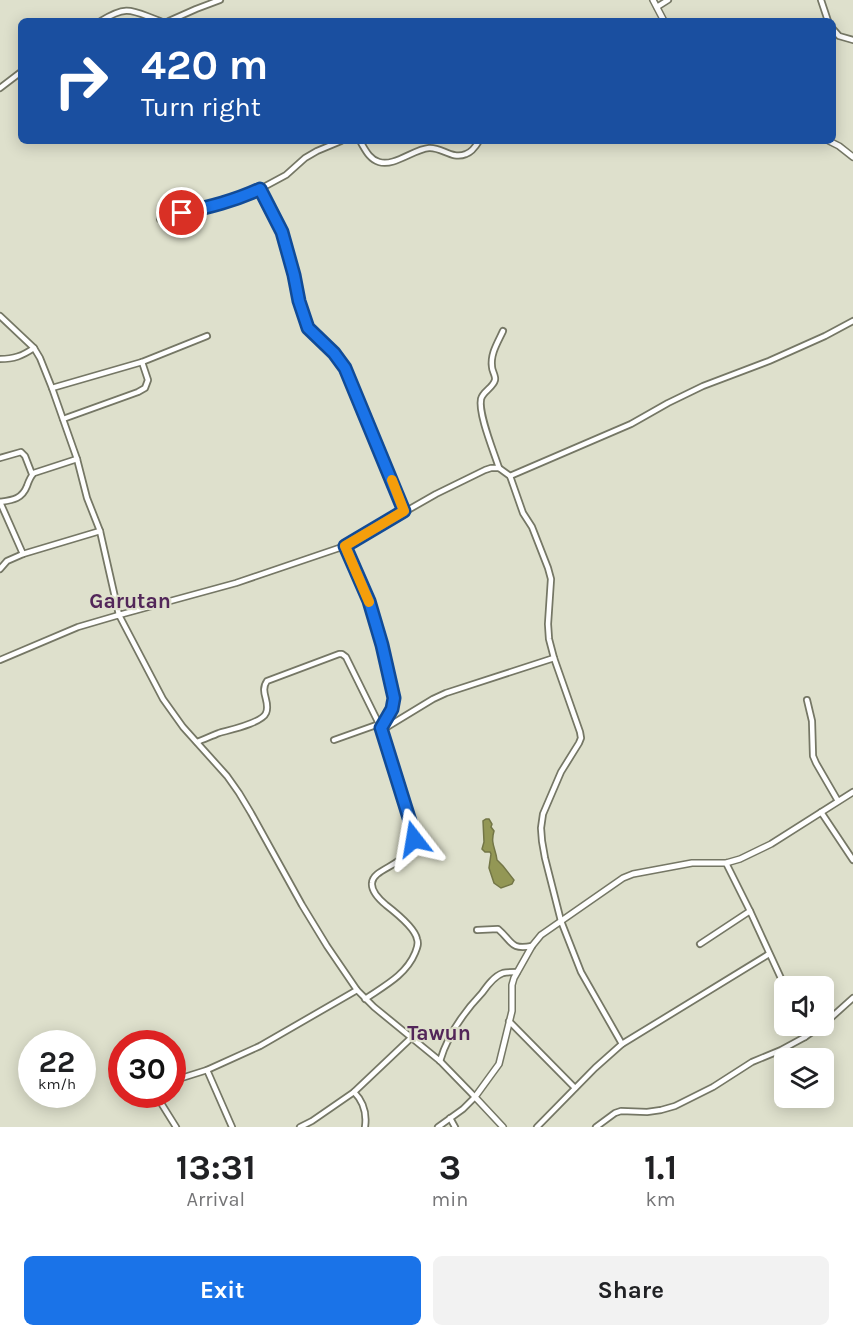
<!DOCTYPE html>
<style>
body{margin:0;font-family:Karla,sans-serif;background:#f2f2f2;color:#202124;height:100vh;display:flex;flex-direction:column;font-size:22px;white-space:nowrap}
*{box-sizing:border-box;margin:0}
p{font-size:20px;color:#757577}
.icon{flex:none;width:33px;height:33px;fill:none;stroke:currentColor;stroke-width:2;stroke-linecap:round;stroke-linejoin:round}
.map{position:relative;height:1127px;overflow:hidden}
.side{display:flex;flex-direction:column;background:#fff;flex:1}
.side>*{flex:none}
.banner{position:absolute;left:18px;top:18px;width:818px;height:126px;border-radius:9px;box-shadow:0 3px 15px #0003;background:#1a4fa0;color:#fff;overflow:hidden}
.buttons{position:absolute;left:774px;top:976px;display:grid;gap:12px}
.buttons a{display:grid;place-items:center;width:60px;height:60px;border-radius:9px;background:#fff;box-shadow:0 3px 15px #0003;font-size:30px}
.speed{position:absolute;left:18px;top:1030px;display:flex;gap:12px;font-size:30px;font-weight:700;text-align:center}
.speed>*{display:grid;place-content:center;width:78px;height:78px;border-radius:50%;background:#fff;box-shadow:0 3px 15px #0003;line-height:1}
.speed small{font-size:15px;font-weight:400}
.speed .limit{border:9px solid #d22;background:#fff;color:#111}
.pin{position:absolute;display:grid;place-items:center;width:51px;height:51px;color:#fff;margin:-26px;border:3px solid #fff;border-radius:50%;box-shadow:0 2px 6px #0007}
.me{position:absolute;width:66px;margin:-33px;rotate:346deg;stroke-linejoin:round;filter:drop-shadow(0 0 4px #0008)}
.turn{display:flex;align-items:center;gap:21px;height:126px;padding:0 24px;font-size:27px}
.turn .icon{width:78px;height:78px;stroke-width:2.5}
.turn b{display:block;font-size:42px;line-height:51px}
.eta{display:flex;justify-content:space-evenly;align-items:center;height:102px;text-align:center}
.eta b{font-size:36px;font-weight:700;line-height:42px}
.action{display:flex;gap:12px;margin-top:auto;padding:12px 24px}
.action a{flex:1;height:69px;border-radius:9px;background:#1a73e8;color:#fff;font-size:24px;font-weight:700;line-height:69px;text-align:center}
.action a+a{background:#f2f2f2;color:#202124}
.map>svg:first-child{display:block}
.water{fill:#939755;stroke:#737646;stroke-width:1.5}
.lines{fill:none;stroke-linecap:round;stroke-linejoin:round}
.minor-casing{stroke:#757765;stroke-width:8}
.tertiary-casing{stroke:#757765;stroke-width:8}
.minor{stroke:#fff;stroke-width:4.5}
.tertiary{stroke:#fff;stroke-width:5}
.route-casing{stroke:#114b97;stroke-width:15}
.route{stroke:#1a73e8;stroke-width:10}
.slow{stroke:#f59e0b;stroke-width:10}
.labels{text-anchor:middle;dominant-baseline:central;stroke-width:4.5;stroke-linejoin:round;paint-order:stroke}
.quarter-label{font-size:21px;font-weight:bold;fill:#522659;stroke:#dee0cc}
</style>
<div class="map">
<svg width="853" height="1127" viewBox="0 0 853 1127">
<rect width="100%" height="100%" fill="#dee0cc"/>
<path class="water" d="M486,819h3l3,5 -1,3 3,4c-4,13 2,18 3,29l6,6 11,14 -2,4 -11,4 -7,-5 -5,-15 2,-14 -1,-2h-5l-3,-3 2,-7 -1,-21z"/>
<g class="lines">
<g class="minor-casing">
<g id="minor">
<polyline points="821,0 828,21"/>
<polyline points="657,7 668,0"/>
<path d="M101,21c27,-17 31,-10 59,0"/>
<polyline points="169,21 196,9 220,0"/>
<polyline points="832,28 839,36 853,40"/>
<polyline points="0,88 21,72"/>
<path d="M360,141c5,8 9,18 19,21 15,5 35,-13 50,-14 13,-1 23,12 37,6 6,-2 10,-8 13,-13"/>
<polyline points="260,189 282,232 295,275 299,301 303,318 308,328 340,360 345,368 404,511"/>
<polyline points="160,219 216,206 238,199 260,189 286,175 305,158 317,151 341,141"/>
<polyline points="0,316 34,348 40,358 52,388 77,459 87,498 100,531 119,615 236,583 345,546 436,494 485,470 491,468 499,468 510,476 523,513 532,527 548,568 551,579 548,624 549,639 554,658 580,732 581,738 579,743 561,772 543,814 541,828 542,841 545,858 561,921 581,972 622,1044"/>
<path d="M0,359c14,0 22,-3 34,-11"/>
<polyline points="52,388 142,362 207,336"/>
<polyline points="63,419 138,392 145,388 148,380 142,362"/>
<polyline points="0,458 21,452 25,456 32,474"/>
<path d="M499,468c-5,-16 -21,-54 -18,-69 2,-8 12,-11 14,-19 1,-4 -3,-9 -3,-13 -2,-13 6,-25 11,-36"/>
<polyline points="510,476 631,424 668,403 703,386 769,361 825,336 853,321"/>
<polyline points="0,502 23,554 100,531"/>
<path d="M0,502c13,-2 22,-3 27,-16 2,-6 3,-9 7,-13l43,-14"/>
<polyline points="345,546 369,601 382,645 394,698 391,709 381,728"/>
<polyline points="0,569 7,561 23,554"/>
<polyline points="0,660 78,627 119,615 163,699 183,727 227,776 239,793 251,813 302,905 327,946 357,990 374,1007 440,1061 475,1097 463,1109 438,1127"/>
<polyline points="807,700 812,721 813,756 816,763 838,801"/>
<polyline points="382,730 433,699 446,693 554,658"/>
<polyline points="334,740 379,724"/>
<path d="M197,742c7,-3 15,-6 22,-9 10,-3 43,-10 47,-20 5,-11 -7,-21 1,-32l72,-27h3l4,3 36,73 32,103c1,33 -41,33 -42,50 -1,9 8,17 14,22 9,7 29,23 31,34 2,5 0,9 -2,14 -9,22 -31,33 -50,46"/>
<polyline points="821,812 853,860"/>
<polyline points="726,863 750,911 785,987"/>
<path d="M477,930l21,-1c15,13 12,21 34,17"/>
<polyline points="700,944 750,911"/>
<polyline points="509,1021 575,1088"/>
<polyline points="824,1024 853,998"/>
<polyline points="805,1037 821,1026"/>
<path d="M440,1061c8,-27 23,-48 42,-68 5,-7 12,-17 21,-20 4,-1 9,-1 14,-1"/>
<polyline points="207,1070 232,1127"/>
<polyline points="172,1081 207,1070 260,1046 357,990"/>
<path d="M354,1092c10,10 13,21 11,35"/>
<polyline points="156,1095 176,1127"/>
<polyline points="450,1118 455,1127"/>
<polyline points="300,1127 312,1121 354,1092 411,1038"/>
<polyline points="537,1127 595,1068 622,1044 769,954"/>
<polyline points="596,1127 615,1113 621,1111 647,1112 661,1110 675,1106 713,1087 752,1062 781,1050 805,1037 800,1026"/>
</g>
</g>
<g class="tertiary-casing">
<g id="tertiary">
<polyline points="653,0 664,21"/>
<polyline points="829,141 839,146 853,157"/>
<polyline points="503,1127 475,1097 499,1064 512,1011 512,985 514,978 532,946 541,935 623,878 633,874 692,863 726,863 740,859 771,844 853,792"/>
</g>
</g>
<use href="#minor" class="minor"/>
<use href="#tertiary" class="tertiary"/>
</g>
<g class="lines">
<g class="route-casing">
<path id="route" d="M182,213c27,-6 52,-12 78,-24l22,43 12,43 5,26 9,27 26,25 11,15 59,143 -59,35 24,55 13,44 12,53 -2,11 -11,19 29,93 4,18"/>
</g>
<use href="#route" class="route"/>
<polyline class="slow" points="369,602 345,546 404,511 392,480"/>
</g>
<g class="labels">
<g class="quarter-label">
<text x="130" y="601">Garutan</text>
<text x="439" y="1033">Tawun</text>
</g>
</g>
</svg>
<div class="buttons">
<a><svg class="icon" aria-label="sound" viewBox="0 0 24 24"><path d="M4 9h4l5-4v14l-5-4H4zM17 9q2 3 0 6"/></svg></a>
<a><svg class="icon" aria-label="layers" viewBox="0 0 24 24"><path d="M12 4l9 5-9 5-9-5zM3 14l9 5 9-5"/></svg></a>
</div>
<div class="speed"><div>22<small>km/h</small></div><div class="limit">30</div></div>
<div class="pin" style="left:182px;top:213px;background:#d93025"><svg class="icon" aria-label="arrive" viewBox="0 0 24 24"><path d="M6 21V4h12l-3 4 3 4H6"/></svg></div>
<svg class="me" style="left:414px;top:839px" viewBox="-20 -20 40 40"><path d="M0-17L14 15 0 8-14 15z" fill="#1a73e8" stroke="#fff" stroke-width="4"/></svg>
<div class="banner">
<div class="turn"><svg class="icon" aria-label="right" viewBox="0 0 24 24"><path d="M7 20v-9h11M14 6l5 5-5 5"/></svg><div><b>420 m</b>Turn right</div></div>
</div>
</div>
<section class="side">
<div class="eta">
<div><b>13:31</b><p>Arrival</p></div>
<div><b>3</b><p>min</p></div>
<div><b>1.1</b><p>km</p></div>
</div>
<div class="action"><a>Exit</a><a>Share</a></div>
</section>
